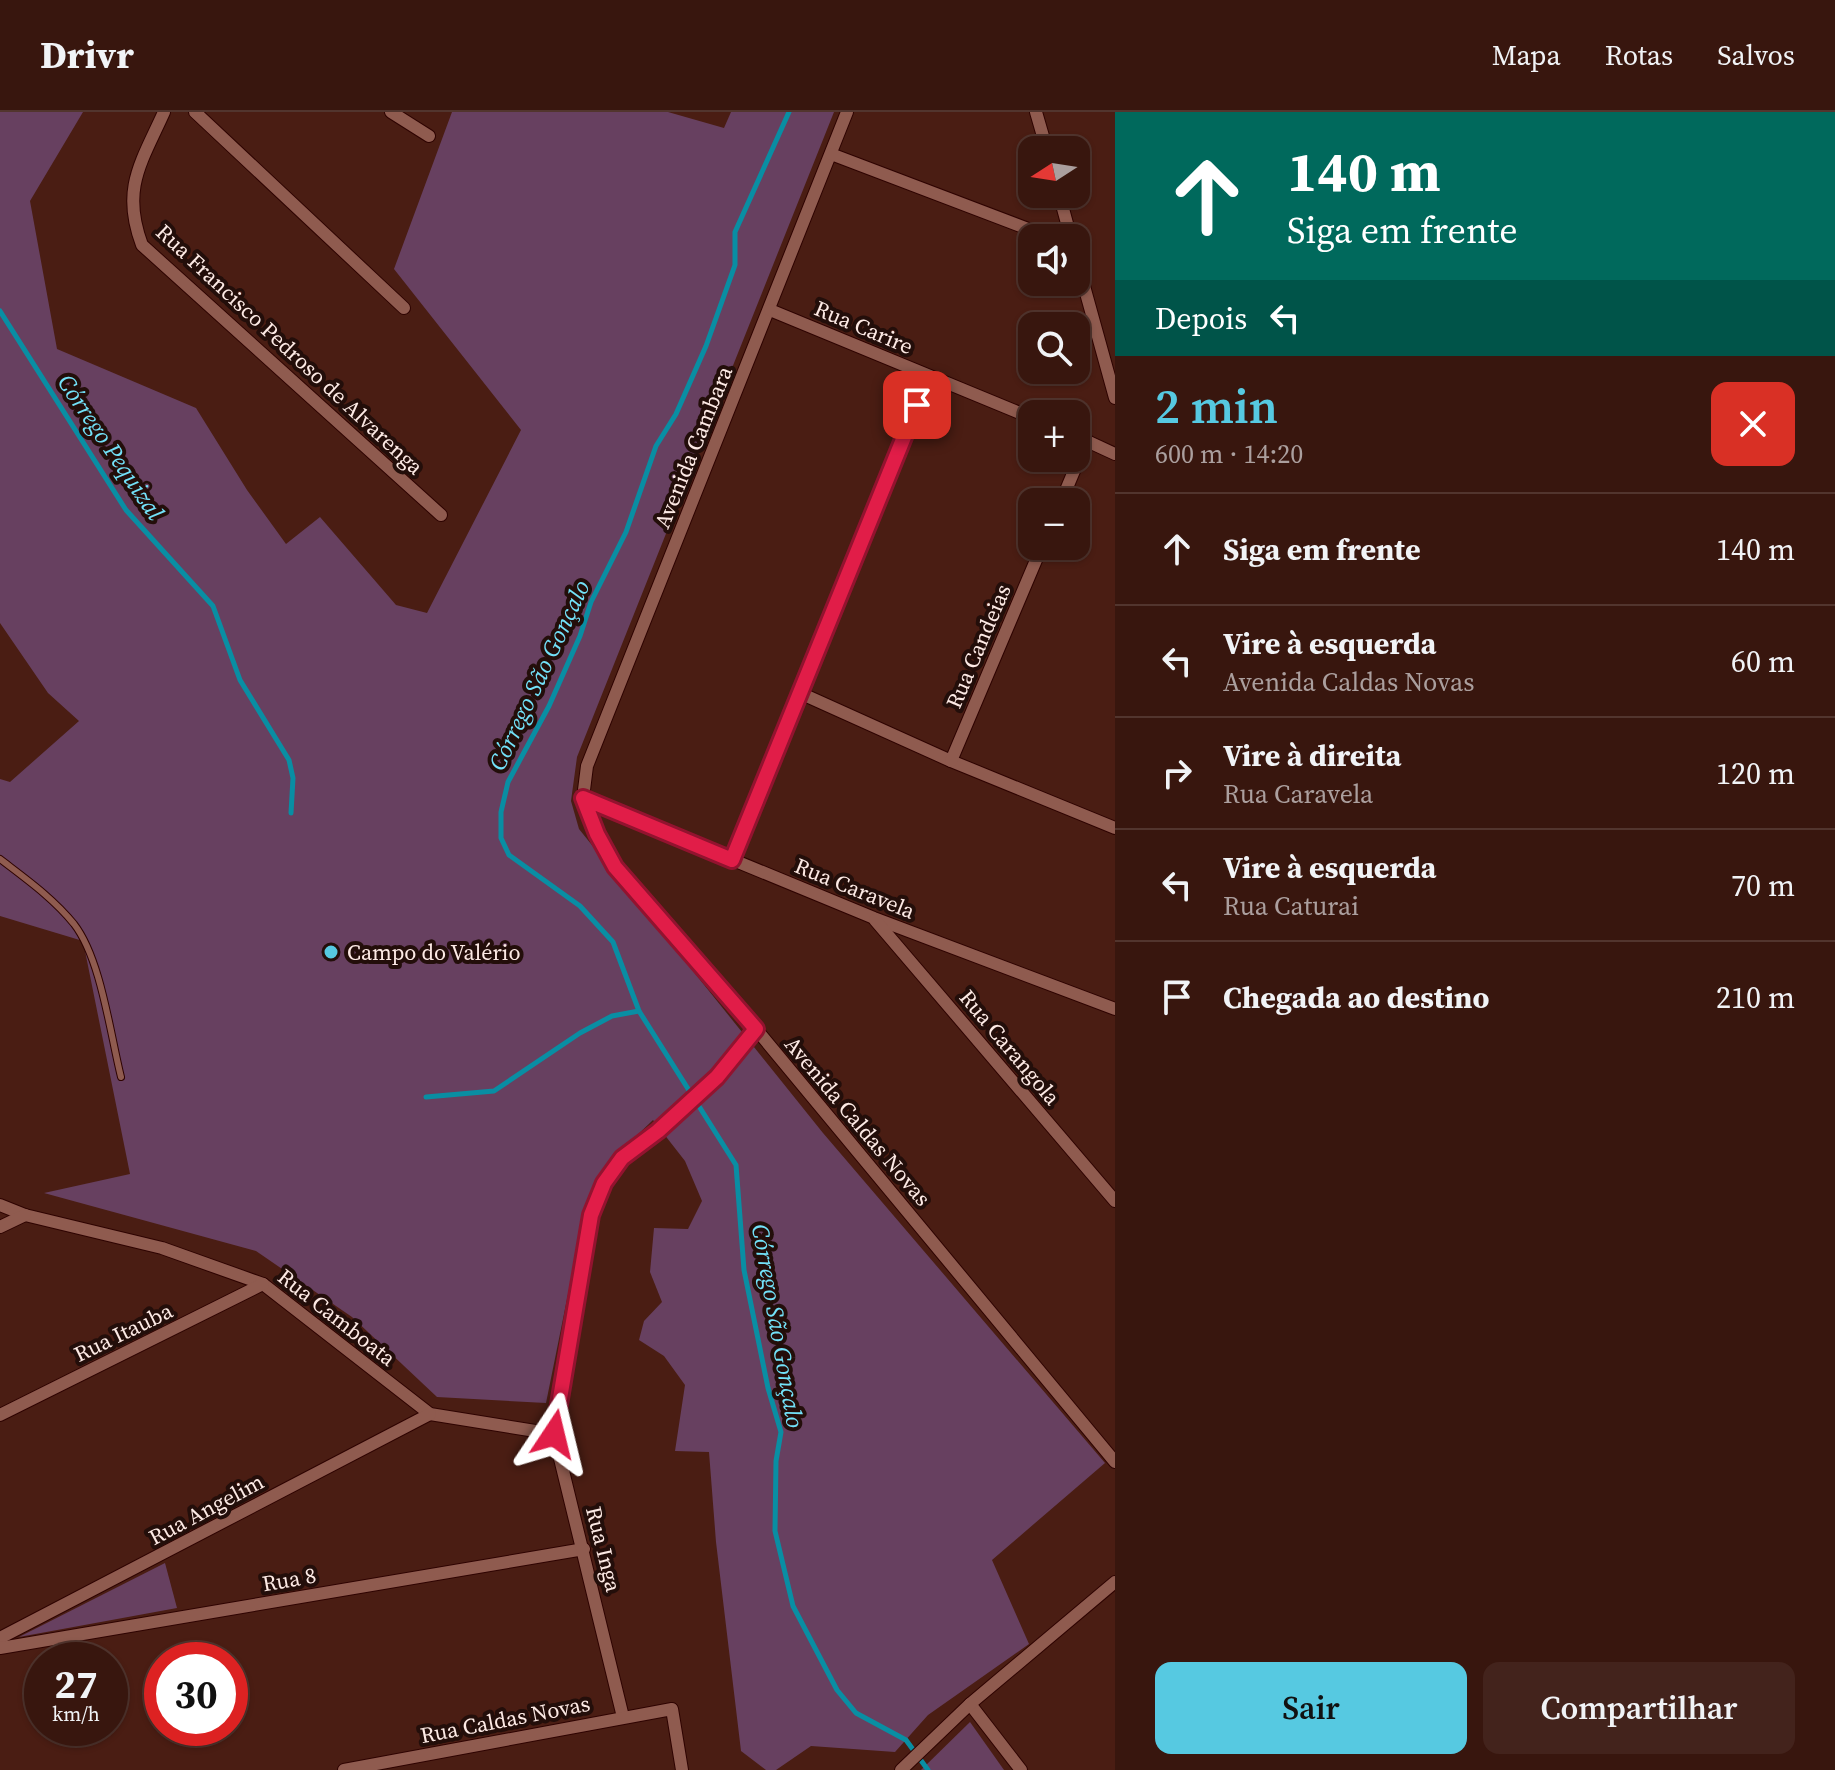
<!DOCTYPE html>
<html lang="pt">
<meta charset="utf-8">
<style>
body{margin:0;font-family:"Source Serif 4",serif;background:#43231c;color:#f1f3f6;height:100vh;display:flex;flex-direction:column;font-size:30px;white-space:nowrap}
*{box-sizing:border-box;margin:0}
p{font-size:26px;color:#ab9f9e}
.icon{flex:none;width:44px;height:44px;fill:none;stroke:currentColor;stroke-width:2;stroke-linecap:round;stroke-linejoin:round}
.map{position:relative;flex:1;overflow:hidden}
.side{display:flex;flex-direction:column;background:#38160e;width:720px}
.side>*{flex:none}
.top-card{background:#00695c;color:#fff;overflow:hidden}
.needle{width:52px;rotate:258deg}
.fabs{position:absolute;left:1018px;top:24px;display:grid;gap:16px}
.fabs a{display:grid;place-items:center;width:72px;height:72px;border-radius:16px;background:#38160e;box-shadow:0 2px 6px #0004,0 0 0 2px #52352e;font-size:40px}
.speed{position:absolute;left:24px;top:1530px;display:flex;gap:16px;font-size:40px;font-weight:700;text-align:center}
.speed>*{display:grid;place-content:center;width:104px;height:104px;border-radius:50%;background:#38160e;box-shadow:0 2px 6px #0004,0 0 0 2px #52352e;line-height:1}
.speed small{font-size:20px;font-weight:400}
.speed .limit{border:12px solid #d22;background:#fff;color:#111}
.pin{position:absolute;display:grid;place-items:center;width:68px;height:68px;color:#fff;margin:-34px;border-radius:16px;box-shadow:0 4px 12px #0006}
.me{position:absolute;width:88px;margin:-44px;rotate:10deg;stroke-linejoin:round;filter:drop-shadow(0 0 6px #0008)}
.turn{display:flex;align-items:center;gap:28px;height:168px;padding:0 40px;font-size:36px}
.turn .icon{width:104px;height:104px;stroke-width:2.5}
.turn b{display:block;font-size:56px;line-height:68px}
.then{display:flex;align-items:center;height:76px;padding:0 40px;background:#0003;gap:16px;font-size:30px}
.round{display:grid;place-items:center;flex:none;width:84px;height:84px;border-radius:16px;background:#43231c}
.head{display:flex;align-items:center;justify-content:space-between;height:136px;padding:0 40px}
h1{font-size:48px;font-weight:600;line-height:60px;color:#56c9e1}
.action{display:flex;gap:16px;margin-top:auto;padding:16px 40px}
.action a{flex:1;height:92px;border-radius:16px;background:#56c9e1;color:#111;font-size:32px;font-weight:600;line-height:92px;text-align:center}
.action a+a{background:#43231c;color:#f1f3f6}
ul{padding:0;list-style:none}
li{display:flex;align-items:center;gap:24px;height:112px;padding:0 40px;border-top:2px solid #52352e}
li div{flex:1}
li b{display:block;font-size:30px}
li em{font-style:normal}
header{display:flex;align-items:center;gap:48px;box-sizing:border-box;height:112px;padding:0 40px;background:#38160e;border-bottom:2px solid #52352e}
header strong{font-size:38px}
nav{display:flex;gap:44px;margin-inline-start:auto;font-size:28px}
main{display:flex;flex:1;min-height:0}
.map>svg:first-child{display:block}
.green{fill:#674060}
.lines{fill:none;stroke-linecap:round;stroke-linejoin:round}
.stream{stroke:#098ea3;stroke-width:5}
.lane-casing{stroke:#2e0300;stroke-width:8}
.street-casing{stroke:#2e0300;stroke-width:14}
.lane{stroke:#8f5b4f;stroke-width:6}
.street{stroke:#8f5b4f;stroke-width:12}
.route-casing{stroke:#92132f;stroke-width:20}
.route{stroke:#e11d48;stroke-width:14}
.poi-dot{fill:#56c9e1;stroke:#230e0a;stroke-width:3}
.labels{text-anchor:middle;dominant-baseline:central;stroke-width:8;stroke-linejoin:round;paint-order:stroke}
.street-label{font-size:22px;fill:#fdeae5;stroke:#230e0a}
.poi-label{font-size:22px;fill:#fdeae5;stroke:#230e0a;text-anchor:start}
.water-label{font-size:24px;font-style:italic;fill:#73e2f9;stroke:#230e0a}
</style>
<header>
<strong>Drivr</strong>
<nav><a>Mapa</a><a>Rotas</a><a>Salvos</a></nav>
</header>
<main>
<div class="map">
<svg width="1115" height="1658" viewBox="0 0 1115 1658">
<rect width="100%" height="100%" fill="#4a1d13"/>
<g class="green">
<polygon points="0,0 83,0 30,89 57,237 196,296 247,378 286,432 320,405 396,493 427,501 521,318 394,157 452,0 668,0 724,16 731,0 834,0 577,645 571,689 579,717 823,1021 1105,1351 992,1448 1029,1532 928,1603 895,1640 811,1634 776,1658 766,1658 741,1639 716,1430 709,1340 675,1339 685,1273 664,1244 639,1228 644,1209 662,1190 650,1160 654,1116 688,1117 702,1089 685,1049 653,1008 606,1053 587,1088 546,1291 437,1285 352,1205 256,1139 44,1081 130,1062 83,829 0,804 0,667 10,670 79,609 48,581 0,511"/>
<polygon points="165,1451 177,1496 19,1525"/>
<polygon points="970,1610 1004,1658 921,1658"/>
</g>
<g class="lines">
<g class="stream">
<polyline points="789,0 735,120 735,153 706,234 676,302 656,334 626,420 591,490 580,524 549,594 508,670 501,700 501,726 509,743 580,794 613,830 639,899 736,1053 744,1158 768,1276 781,1320 776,1349 775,1419 793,1494 837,1578 856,1601 906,1628 928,1658"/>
<polyline points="0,199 126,398 213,494 240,568 289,648 293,666 291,701"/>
<polyline points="426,985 494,979 580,921 612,904 639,899"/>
</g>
<g class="lane-casing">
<path id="lane" d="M0,747c26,20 53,39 74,65 27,35 36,109 47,153"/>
</g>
<g class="street-casing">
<g id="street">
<path d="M164,0c-23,51 -43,77 -22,133l299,270"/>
<polyline points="195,0 404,196"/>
<polyline points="391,0 429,24"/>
<polyline points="847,0 587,654 583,686 597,722 615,755 756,917 1115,1350"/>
<polyline points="1036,0 1047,38"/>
<polyline points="831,42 1052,126"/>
<polyline points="1059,82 1071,126"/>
<polyline points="1076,145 1115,286"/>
<polyline points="770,198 1032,306"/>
<polyline points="1076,324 1115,342"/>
<polyline points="1061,390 1087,328"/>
<polyline points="800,581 951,649 1115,716"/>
<polyline points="951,649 1042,434"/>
<polyline points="583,686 874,806 1115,897"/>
<polyline points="732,748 929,264"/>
<polyline points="875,808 1115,1089"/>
<polyline points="0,1093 25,1103 162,1136 263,1172 430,1302 554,1322"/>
<polyline points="0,1115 25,1103"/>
<polyline points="0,1303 263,1172"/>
<polyline points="0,1526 430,1302"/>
<polyline points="0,1536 584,1437"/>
<polyline points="970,1592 1021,1658"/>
<polyline points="623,1605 554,1322 591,1103 604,1071 622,1046 658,1019 717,965 756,917"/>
<polyline points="344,1658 672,1597 682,1658"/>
<polyline points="901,1658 970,1592 1115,1470"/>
</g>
</g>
<use href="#lane" class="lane"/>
<use href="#street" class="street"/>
</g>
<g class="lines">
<g class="route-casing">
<polyline id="route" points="554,1322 591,1103 604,1071 622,1046 658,1019 717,965 756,917 615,755 597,722 583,686 732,748 917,293"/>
</g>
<use href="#route" class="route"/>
</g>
<circle class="poi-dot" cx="331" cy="840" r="8"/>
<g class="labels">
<g class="street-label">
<text transform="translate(864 215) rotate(23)">Rua Carire</text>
<text transform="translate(290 237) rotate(43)">Rua Francisco Pedroso de Alvarenga</text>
<text transform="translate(693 335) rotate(-68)">Avenida Cambara</text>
<text transform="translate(978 534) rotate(-67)">Rua Candeias</text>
<text transform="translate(855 776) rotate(22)">Rua Caravela</text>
<text transform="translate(1010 935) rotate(50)">Rua Carangola</text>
<text transform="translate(858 1009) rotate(50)">Avenida Caldas Novas</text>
<text transform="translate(337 1205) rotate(38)">Rua Camboata</text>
<text transform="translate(123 1220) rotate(-26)">Rua Itauba</text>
<text transform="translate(206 1397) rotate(-28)">Rua Angelim</text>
<text transform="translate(604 1437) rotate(76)">Rua Inga</text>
<text transform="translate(289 1467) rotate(-10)">Rua 8</text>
<text transform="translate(505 1607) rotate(-11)">Rua Caldas Novas</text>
</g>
<g class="poi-label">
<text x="347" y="840">Campo do Valério</text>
</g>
<g class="water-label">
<text transform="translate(111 335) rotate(56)">Córrego Pequizal</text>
<text transform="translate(539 563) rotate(-65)">Córrego São Gonçalo</text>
<text transform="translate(778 1214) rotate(80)">Córrego São Gonçalo</text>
</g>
</g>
</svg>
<div class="fabs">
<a><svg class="needle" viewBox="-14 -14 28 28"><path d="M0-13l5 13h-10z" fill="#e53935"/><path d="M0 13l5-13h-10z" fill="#ab9f9e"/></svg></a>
<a><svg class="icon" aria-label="sound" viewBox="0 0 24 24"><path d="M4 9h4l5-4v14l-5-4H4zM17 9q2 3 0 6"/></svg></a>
<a><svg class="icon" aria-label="search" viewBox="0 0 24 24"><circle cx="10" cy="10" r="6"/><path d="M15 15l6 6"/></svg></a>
<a>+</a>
<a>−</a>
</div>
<div class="speed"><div>27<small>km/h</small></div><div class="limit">30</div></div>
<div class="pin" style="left:917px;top:293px;background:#d93025"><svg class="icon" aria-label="arrive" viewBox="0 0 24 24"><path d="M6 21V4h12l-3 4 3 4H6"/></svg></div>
<svg class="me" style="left:554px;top:1322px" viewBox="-20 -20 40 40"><path d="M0-17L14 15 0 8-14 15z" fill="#e11d48" stroke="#fff" stroke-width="4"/></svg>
</div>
<section class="side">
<div class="top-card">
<div class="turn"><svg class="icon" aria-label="ahead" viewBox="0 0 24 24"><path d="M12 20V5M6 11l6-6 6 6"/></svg><div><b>140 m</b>Siga em frente</div></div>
<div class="then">Depois<svg class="icon" aria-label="left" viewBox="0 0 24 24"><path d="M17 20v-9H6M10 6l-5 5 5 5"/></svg></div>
</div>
<div class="head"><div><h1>2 min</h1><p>600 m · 14:20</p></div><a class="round" style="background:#d93025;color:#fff"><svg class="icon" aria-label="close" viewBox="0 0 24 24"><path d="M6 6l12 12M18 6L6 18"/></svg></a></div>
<ul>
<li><svg class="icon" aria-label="ahead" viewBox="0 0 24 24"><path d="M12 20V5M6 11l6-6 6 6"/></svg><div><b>Siga em frente</b></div><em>140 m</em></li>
<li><svg class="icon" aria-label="left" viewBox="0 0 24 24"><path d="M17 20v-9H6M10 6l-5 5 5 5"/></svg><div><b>Vire à esquerda</b><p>Avenida Caldas Novas</p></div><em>60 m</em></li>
<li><svg class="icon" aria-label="right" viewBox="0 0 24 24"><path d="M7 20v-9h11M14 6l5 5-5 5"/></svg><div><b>Vire à direita</b><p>Rua Caravela</p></div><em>120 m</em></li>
<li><svg class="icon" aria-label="left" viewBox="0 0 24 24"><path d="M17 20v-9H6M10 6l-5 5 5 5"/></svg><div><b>Vire à esquerda</b><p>Rua Caturai</p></div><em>70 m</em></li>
<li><svg class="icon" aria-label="arrive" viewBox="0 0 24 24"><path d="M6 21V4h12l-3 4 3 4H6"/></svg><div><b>Chegada ao destino</b></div><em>210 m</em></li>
</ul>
<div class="action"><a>Sair</a><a>Compartilhar</a></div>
</section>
</main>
